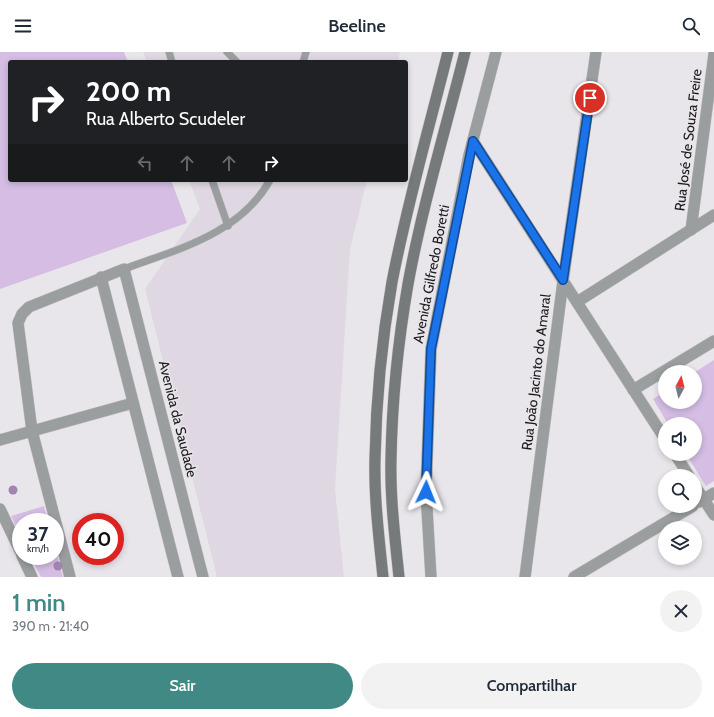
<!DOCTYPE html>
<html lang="pt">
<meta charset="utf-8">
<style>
body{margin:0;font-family:Cabin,sans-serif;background:#f2f2f3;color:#1f2937;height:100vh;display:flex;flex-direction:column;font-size:15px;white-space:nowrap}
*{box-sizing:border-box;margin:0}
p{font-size:13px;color:#747a83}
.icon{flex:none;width:22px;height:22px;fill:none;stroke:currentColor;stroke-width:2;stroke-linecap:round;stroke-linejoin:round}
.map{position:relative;height:525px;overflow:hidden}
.drawer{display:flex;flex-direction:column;background:#fff;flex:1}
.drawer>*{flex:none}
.guide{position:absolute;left:8px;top:8px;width:400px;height:122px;border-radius:4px;box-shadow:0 2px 6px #0003;background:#202124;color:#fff;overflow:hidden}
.needle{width:26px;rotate:7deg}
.tools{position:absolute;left:658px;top:313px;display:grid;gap:8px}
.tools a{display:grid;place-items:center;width:44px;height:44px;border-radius:50%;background:#fff;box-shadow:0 2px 6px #0003;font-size:20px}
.speed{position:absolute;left:12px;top:461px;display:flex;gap:8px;font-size:20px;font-weight:700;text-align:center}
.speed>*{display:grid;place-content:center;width:52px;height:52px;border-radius:50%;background:#fff;box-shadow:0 2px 6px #0003;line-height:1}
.speed small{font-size:10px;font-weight:400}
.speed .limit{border:6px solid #d22;background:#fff;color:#111}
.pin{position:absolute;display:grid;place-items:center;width:34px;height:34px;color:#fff;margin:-17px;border:2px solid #fff;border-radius:50%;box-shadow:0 1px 4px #0007}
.me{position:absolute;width:44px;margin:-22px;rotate:2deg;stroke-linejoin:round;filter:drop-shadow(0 0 3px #0008)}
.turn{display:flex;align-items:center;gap:14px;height:84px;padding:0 12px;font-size:18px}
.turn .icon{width:52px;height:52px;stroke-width:2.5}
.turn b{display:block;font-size:28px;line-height:34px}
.lanes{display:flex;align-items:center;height:38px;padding:0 12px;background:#0003;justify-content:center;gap:20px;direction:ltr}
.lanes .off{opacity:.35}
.round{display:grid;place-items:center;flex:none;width:42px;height:42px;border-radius:21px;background:#f2f2f3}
.overview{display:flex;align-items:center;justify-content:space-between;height:68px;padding:0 12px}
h1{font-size:24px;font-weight:600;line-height:30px;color:#418985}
.primary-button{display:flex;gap:8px;margin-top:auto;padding:8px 12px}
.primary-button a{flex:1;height:46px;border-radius:24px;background:#418985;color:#fff;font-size:16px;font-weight:600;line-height:46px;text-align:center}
.primary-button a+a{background:#f2f2f3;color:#1f2937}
header{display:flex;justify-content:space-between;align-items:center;height:52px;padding:0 12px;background:#fff;font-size:18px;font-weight:600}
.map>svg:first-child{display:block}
.built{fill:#dfd8e3}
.green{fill:#d5bde4}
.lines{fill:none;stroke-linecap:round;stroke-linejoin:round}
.service-casing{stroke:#c4c1c6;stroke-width:8}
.minor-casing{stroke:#c4c1c6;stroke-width:12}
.tertiary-casing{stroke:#c4c1c6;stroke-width:12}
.secondary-casing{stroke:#c4c1c6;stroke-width:12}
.service{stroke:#9b9e9e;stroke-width:7}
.minor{stroke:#9b9e9e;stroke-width:11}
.tertiary{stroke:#9b9e9e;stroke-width:11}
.secondary{stroke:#767a7a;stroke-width:11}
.tree{fill:#a184b0}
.route-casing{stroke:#114b97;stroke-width:10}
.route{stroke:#1a73e8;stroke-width:7}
.labels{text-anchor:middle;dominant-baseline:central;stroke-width:3;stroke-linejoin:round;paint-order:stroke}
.street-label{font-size:14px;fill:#1c1b1c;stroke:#e9e6eb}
</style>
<header><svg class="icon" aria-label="menu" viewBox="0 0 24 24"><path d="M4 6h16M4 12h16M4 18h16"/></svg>Beeline<svg class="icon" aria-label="search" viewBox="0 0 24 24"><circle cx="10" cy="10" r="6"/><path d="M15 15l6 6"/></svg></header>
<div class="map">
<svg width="714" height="525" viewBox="0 0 714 525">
<rect width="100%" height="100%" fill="#e9e6eb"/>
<g class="built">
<polygon points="143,0 400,0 398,10 147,10"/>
<polygon points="189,128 367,128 350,197 335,437 344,525 217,525 145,237 200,157"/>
</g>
<g class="green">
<polygon points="0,0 124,0 128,10 10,10 10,128 171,128 187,171 0,237"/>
<polygon points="714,308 714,429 706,434 686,402 695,402 695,372 668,372 653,347 665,339 665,350 695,350 695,320"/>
<polygon points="44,454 48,470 21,470 21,485 11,464"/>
<polygon points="55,495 63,525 41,525 30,504 55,504"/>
</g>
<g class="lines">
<g class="service-casing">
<g id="service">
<polyline points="169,0 172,10"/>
<polyline points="227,0 237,10"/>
<polyline points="303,10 306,0"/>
<polyline points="212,128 228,174"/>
<path d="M124,217c54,-20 116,-35 146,-89"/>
</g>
</g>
<g class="minor-casing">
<g id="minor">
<polyline points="473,89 665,387"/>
<polyline points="691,178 714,2"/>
<polyline points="101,225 178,525"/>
<polyline points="577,250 714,163"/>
<polyline points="633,338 714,289"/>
<polyline points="0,388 133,351"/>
<polyline points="675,402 689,424"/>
<polyline points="695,434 714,463"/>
<polyline points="699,450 714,441"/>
<polyline points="0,457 21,501"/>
<polyline points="22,504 32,525"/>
<polyline points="70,525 32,379 18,271 22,262 29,255 124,217 203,525"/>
<polyline points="525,525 563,229 596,0"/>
<polyline points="574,525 693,454"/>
</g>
</g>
<g class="tertiary-casing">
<polyline id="tertiary" points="431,525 426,440 431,297 469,103 496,0"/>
</g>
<g class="secondary-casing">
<g id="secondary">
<path d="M383,525c-4,-39 -9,-79 -8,-118 1,-59 7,-120 17,-177 15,-78 37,-154 56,-230"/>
<path d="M399,525c-4,-39 -9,-79 -8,-118 1,-58 7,-117 17,-175 14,-77 38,-156 57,-232"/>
</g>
</g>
<use href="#service" class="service"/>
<use href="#minor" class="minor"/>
<use href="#tertiary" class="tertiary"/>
<use href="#secondary" class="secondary"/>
</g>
<g class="tree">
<circle cx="13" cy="438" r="4.5"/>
<circle cx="58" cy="514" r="4.5"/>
</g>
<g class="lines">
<g class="route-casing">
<polyline id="route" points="426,440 431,297 473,89 563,228 590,46"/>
</g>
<use href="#route" class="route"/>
</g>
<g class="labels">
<g class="street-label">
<text transform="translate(688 88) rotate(-83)">Rua José de Souza Freire</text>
<text transform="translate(431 222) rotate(-79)">Avenida Gilfredo Boretti</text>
<text transform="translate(536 320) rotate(-83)">Rua João Jacinto do Amaral</text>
<text transform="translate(178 367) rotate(76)">Avenida da Saudade</text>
</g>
</g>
</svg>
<div class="tools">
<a><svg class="needle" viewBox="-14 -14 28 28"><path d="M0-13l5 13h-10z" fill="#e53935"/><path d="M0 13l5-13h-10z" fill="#747a83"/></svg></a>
<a><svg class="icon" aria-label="sound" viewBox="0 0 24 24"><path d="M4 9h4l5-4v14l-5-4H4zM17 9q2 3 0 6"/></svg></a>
<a><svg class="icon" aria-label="search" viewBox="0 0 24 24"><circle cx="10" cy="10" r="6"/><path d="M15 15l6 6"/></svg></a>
<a><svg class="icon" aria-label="layers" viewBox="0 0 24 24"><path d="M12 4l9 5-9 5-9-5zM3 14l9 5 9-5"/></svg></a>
</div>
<div class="speed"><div>37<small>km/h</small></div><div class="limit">40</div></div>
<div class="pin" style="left:590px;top:46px;background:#d93025"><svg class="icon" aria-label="arrive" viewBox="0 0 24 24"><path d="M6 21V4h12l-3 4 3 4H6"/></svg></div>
<svg class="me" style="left:426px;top:440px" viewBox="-20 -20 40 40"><path d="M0-17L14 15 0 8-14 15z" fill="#1a73e8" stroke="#fff" stroke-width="4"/></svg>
<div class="guide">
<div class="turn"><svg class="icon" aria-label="right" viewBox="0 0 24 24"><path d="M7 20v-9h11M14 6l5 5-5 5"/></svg><div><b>200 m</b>Rua Alberto Scudeler</div></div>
<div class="lanes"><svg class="icon off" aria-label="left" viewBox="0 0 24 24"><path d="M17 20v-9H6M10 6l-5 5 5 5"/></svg><svg class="icon off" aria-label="ahead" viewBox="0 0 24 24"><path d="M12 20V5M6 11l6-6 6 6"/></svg><svg class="icon off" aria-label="ahead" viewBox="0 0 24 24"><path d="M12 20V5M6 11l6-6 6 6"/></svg><svg class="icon" aria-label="right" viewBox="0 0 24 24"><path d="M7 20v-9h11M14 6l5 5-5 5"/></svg></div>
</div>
</div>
<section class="drawer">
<div class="overview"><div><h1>1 min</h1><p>390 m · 21:40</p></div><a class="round"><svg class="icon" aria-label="close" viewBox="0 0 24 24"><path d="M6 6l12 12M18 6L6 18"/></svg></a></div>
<div class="primary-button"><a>Sair</a><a>Compartilhar</a></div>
</section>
